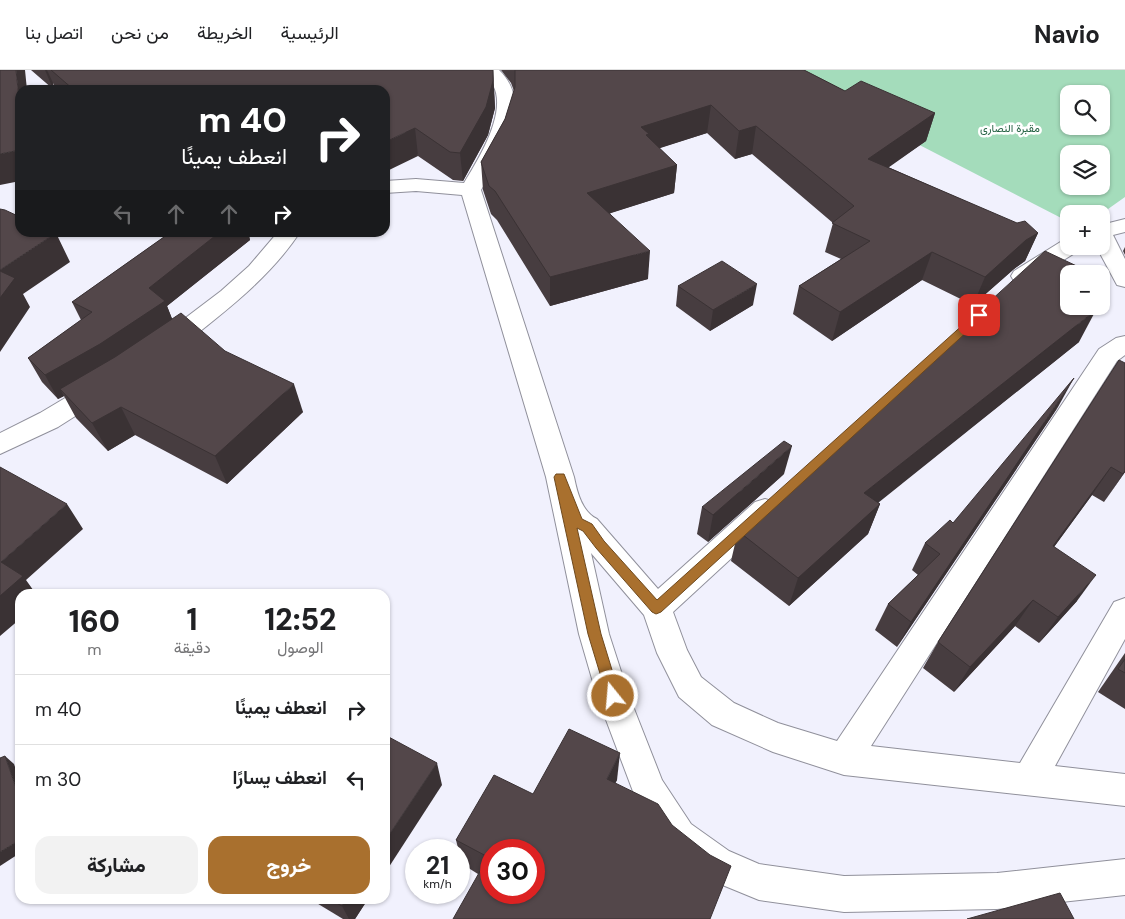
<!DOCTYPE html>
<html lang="ar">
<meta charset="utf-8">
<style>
body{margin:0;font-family:"DM Sans",Vazirmatn,sans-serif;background:#f2f2f2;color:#202124;direction:rtl;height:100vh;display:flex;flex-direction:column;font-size:19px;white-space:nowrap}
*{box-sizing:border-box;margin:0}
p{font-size:16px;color:#757577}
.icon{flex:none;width:28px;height:28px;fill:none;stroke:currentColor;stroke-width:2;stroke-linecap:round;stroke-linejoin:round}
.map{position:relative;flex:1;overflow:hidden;direction:ltr}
.sheet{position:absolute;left:15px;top:519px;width:375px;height:315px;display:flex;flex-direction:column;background:#fff;border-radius:15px;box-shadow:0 1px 4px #0004;direction:rtl}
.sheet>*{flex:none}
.top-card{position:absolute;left:15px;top:15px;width:375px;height:152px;border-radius:15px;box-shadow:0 1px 4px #0004;direction:rtl;background:#202124;color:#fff;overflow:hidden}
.fabs{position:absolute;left:1060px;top:15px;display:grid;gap:10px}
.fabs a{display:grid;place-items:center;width:50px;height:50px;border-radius:10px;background:#fff;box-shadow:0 1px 4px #0004;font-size:25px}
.speed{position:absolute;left:405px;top:769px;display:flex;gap:10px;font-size:25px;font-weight:700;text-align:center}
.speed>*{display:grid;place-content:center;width:65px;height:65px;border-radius:50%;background:#fff;box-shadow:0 1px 4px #0004;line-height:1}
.speed small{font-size:12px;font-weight:400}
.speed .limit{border:8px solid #d22;background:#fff;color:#111}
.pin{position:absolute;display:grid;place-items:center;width:42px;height:42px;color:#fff;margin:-21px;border-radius:10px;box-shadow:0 2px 8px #0006}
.me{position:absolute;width:55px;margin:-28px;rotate:343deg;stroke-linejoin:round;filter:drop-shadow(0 0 4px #0008)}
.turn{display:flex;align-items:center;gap:18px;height:105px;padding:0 20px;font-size:22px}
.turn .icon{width:65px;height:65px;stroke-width:2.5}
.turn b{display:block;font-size:35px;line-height:42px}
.lanes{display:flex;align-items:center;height:48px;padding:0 20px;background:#0003;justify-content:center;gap:25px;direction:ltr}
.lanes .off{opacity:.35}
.eta{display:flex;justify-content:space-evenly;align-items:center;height:85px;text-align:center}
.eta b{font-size:30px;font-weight:800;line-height:35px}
.action{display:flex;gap:10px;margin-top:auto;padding:10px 20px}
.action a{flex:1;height:58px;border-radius:15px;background:#a9702e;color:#fff;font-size:20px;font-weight:800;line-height:58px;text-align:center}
.action a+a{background:#f2f2f2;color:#202124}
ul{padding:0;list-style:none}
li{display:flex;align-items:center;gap:15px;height:70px;padding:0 20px;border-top:1px solid #e0e0e0}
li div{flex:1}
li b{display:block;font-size:19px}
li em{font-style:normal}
header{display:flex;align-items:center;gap:30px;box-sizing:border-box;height:70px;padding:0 25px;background:#fff;border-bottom:1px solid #e0e0e0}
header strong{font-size:24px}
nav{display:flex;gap:28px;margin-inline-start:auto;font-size:18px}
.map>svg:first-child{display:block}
.green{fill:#a4dcbb;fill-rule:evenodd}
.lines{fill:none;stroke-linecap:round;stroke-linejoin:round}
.minor-casing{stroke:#90909b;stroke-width:2}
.minor{fill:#fff;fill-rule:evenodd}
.wall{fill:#473d40}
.shaded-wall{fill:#3a3234}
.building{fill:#53474a;stroke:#3a3234;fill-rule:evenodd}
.route{fill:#a9702e;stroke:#6e491e}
.labels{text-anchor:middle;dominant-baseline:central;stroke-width:5;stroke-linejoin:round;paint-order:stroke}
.far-park-label{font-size:11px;fill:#266344;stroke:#fff}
</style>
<header>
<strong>Navio</strong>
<nav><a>الرئيسية</a><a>الخريطة</a><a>من نحن</a><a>اتصل بنا</a></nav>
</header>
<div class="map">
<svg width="1125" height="849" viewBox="0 0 1125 849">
<rect width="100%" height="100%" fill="#f1f1fd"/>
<path class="green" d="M774,0h351v127l-24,17h-32v8zM1069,24h32v32h-32zM1069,84h32v32h-32z"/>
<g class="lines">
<g class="minor-casing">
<g id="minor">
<path d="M480,0h19c36,34 1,85 -18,120l93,287c3,15 8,35 23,42l61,70 97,-87 10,-3 10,3 4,8 -4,8 -102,94 14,38 14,27 33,26 44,20 59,18 262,-392 17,-11 9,-2v19l-8,6 -246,385 149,17 94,-161 11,-4v41l-70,127 70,8v32l-281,-31 -71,-23 -61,-27 -33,-28 -22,-44 -13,-38 -53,-62 18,81 20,62 33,84 29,44 38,27 30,13 85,12 153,-3 128,-14v36l-128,14 -153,3 -85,-12 -56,-23 -36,-29 -30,-46 -40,-106 -18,-62 -33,-157 -84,-282 -46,-4 -31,2v-12l31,-2 48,4c14,-23 44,-71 29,-98 -3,-6 -9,-10 -13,-15z"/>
<polygon points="1125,149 1125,162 1113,165 1125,189 1125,217 1117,215 1096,176 1101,176 1101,155"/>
<path d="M278,162h22c-33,50 -82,84 -127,121l-9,2 -9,-2 -3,-6 3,-6 66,-50 28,-25z"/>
<polygon points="1069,170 1069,176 1081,176 1078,181 1030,211 1022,213 1014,211 1011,206 1014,201 1062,171"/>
<polygon points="101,309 110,312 114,318 110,324 58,357 0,384 0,363 40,343 92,312"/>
</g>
</g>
<use href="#minor" class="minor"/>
</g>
<g class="wall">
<polygon points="31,0 493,0 495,38 488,65 463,111 453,110 418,86 385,20 55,20 53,13 53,19"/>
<polygon points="501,0 804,0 845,21 935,43 926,71 888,97 1038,163 1025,191 1014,199 973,235 922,210 832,271 793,244 799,216 841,189 825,182 833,153 752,84 735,89 707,63 659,78 677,95 674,123 610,143 648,209 550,236 497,150 491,144 483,120 481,92 505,49 514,21 511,13"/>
<polygon points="171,162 248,162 250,170 167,236 172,249 225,281 303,342 227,414 135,365 108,381 76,348 64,326 58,329 42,312 28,288 81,250 72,232"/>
<polygon points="1125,177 1125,185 1123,181"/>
<polygon points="1069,204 1079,272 878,432 880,434 868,464 789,536 731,491 738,461"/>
<polygon points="678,216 753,235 710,261 676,236"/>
<polygon points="1119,290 1125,402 1104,432 1092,425 1054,477 1077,531 1039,573 1015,556 954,622 923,598 938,572"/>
<polygon points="1058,337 897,577 875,560 888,534 918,505 912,500 925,473 953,453"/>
<polygon points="784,404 708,472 697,464 702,437"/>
<polygon points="1125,583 1125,639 1098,622"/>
<polygon points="617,710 615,713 478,804 462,794 456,770 533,724"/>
<polygon points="310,829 368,829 355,849 343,849"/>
</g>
<g class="shaded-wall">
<polygon points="16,0 25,0 27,20 20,20 20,38"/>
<polygon points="45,0 47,0 53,13 53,19"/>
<polygon points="493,0 495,38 488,65 463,111 460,83"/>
<polygon points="711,35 707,63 648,82 641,57"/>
<polygon points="935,43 926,71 861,117 868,89"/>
<polygon points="756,56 752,84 735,89 739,61"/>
<polygon points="415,58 418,86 385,102 385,72"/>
<polygon points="20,80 20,111 0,115 0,84"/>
<polygon points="677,95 674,123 586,151 587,123"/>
<polygon points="220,162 248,162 250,170 167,236 175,256 60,319 64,326 58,329 45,305 149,218"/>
<polygon points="56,163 70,192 23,224 30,237 0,282 0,200"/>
<polygon points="1038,163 1025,191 1014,199 973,235 985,207 1026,170"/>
<polygon points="650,181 648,209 550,236 550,207"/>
<polygon points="932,182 922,210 832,271 840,242"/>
<polygon points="757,214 753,235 710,261 713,240"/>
<polygon points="1096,240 1079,272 853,453 864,423"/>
<polygon points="1074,308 1058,337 897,577 911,552"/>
<polygon points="294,314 303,342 227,414 215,386"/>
<polygon points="121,337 135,365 108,381 92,353"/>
<polygon points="792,376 784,404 708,472 713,445"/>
<polygon points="1111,397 1092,425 1035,503 1053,476"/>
<polygon points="1125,401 1125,402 1104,432"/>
<polygon points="67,434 83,459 26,510 36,524 20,524 20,549 0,566 0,526 1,492"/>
<polygon points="880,434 868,464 789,536 798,508"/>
<polygon points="1096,505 1077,531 1039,573 1058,547"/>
<polygon points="1033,530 1015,556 954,622 970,597"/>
<polygon points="620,683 617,710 604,736 607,709"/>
<polygon points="5,686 14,694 20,711 20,729"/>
<polygon points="437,693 442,715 385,803 385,771"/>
<polygon points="20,770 20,783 0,796 0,782"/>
<polygon points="347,829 368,829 355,849 349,849 342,836"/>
</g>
<g class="building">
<polygon points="0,0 16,0 20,38 20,80 0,84"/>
<polygon points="51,0 493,0 493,11 486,37 460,83 450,82 415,58 385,72 385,20 74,20"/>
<polygon points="515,0 804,0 845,21 861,11 935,43 868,89 1017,153 1025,151 1038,163 1026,170 985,207 932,182 840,242 799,216 870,171 832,153 854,136 756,56 739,61 711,35 641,57 649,64 646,65 677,95 587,123 650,181 550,207 495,121 489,116 481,92 505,49 515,17"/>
<polygon points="0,139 5,140 20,147 20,162 56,163 0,200"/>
<polygon points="171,162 220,162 149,218 165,231 100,274 45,305 28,288 92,242 72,232"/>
<polygon points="1045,181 1083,199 1079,204 1069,204 1069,236 1092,236 1096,240 864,423 880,434 798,508 738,461"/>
<polygon points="722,191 757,214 713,240 678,216"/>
<polygon points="0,201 15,208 0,228"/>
<polygon points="181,243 225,281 294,314 215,386 121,337 92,353 60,319 115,287"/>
<polygon points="1119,290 1125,293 1125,401 1123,404 1111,397 1053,476 1096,505 1058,547 1033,530 970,597 938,572"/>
<polygon points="1074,308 911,552 888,534 940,484 925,473 950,450 953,453"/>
<polygon points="784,371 792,376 713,445 702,437"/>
<polygon points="0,397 67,434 1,492 23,506 0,526"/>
<polygon points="1125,589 1125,603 1118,599"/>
<path d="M569,659l51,24 -13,26 51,25 14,21 38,30 21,11 -21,53h-257l35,-62 -32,-17 38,-65 39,19zM491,780h43v42h-43z"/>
<polygon points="385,665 437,693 385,771"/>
<polygon points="5,686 20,729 20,770 0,782 0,688"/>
<polygon points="1060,823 1074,849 967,849"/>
<polygon points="329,829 347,829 342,836"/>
</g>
<polygon class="route" points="979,242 984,245 982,248 661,542 656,544 652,542 596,478 583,461 577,458 601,564 620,626 618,630 613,632 608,630 588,564 554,407 556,404 564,404 582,449 592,454 604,471 657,530 976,243"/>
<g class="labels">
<g class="far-park-label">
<text x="1010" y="58">مقبرة النصارى</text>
</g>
</g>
</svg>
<div class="fabs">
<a><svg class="icon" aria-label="search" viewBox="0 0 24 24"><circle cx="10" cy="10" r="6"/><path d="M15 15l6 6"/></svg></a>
<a><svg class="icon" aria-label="layers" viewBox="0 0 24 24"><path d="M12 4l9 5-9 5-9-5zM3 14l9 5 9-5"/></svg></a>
<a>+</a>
<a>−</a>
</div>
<div class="speed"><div>21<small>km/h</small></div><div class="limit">30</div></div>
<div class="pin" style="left:979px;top:245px;background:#d93025"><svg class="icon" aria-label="arrive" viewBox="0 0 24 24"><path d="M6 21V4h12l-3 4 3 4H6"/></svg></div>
<svg class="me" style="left:613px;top:626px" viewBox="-20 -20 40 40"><circle r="17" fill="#a9702e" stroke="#fff" stroke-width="3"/><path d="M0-11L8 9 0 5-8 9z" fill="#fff"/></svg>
<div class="top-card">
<div class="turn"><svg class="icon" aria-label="right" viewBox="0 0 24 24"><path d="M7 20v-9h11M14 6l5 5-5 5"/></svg><div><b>40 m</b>انعطف يمينًا</div></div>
<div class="lanes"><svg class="icon off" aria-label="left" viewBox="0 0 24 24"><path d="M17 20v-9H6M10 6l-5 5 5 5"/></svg><svg class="icon off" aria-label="ahead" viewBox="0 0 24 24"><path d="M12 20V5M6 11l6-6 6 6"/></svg><svg class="icon off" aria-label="ahead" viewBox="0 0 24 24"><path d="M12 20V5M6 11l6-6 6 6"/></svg><svg class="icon" aria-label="right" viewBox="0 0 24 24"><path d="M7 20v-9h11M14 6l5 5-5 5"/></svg></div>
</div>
<section class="sheet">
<div class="eta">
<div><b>12:52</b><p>الوصول</p></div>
<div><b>1</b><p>دقيقة</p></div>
<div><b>160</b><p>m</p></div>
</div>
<ul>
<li><svg class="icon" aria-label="right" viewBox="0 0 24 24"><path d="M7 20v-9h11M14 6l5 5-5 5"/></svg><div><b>انعطف يمينًا</b></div><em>40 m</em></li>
<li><svg class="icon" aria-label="left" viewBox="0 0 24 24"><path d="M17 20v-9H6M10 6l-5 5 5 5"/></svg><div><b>انعطف يسارًا</b></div><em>30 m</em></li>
</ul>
<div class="action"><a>خروج</a><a>مشاركة</a></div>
</section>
</div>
